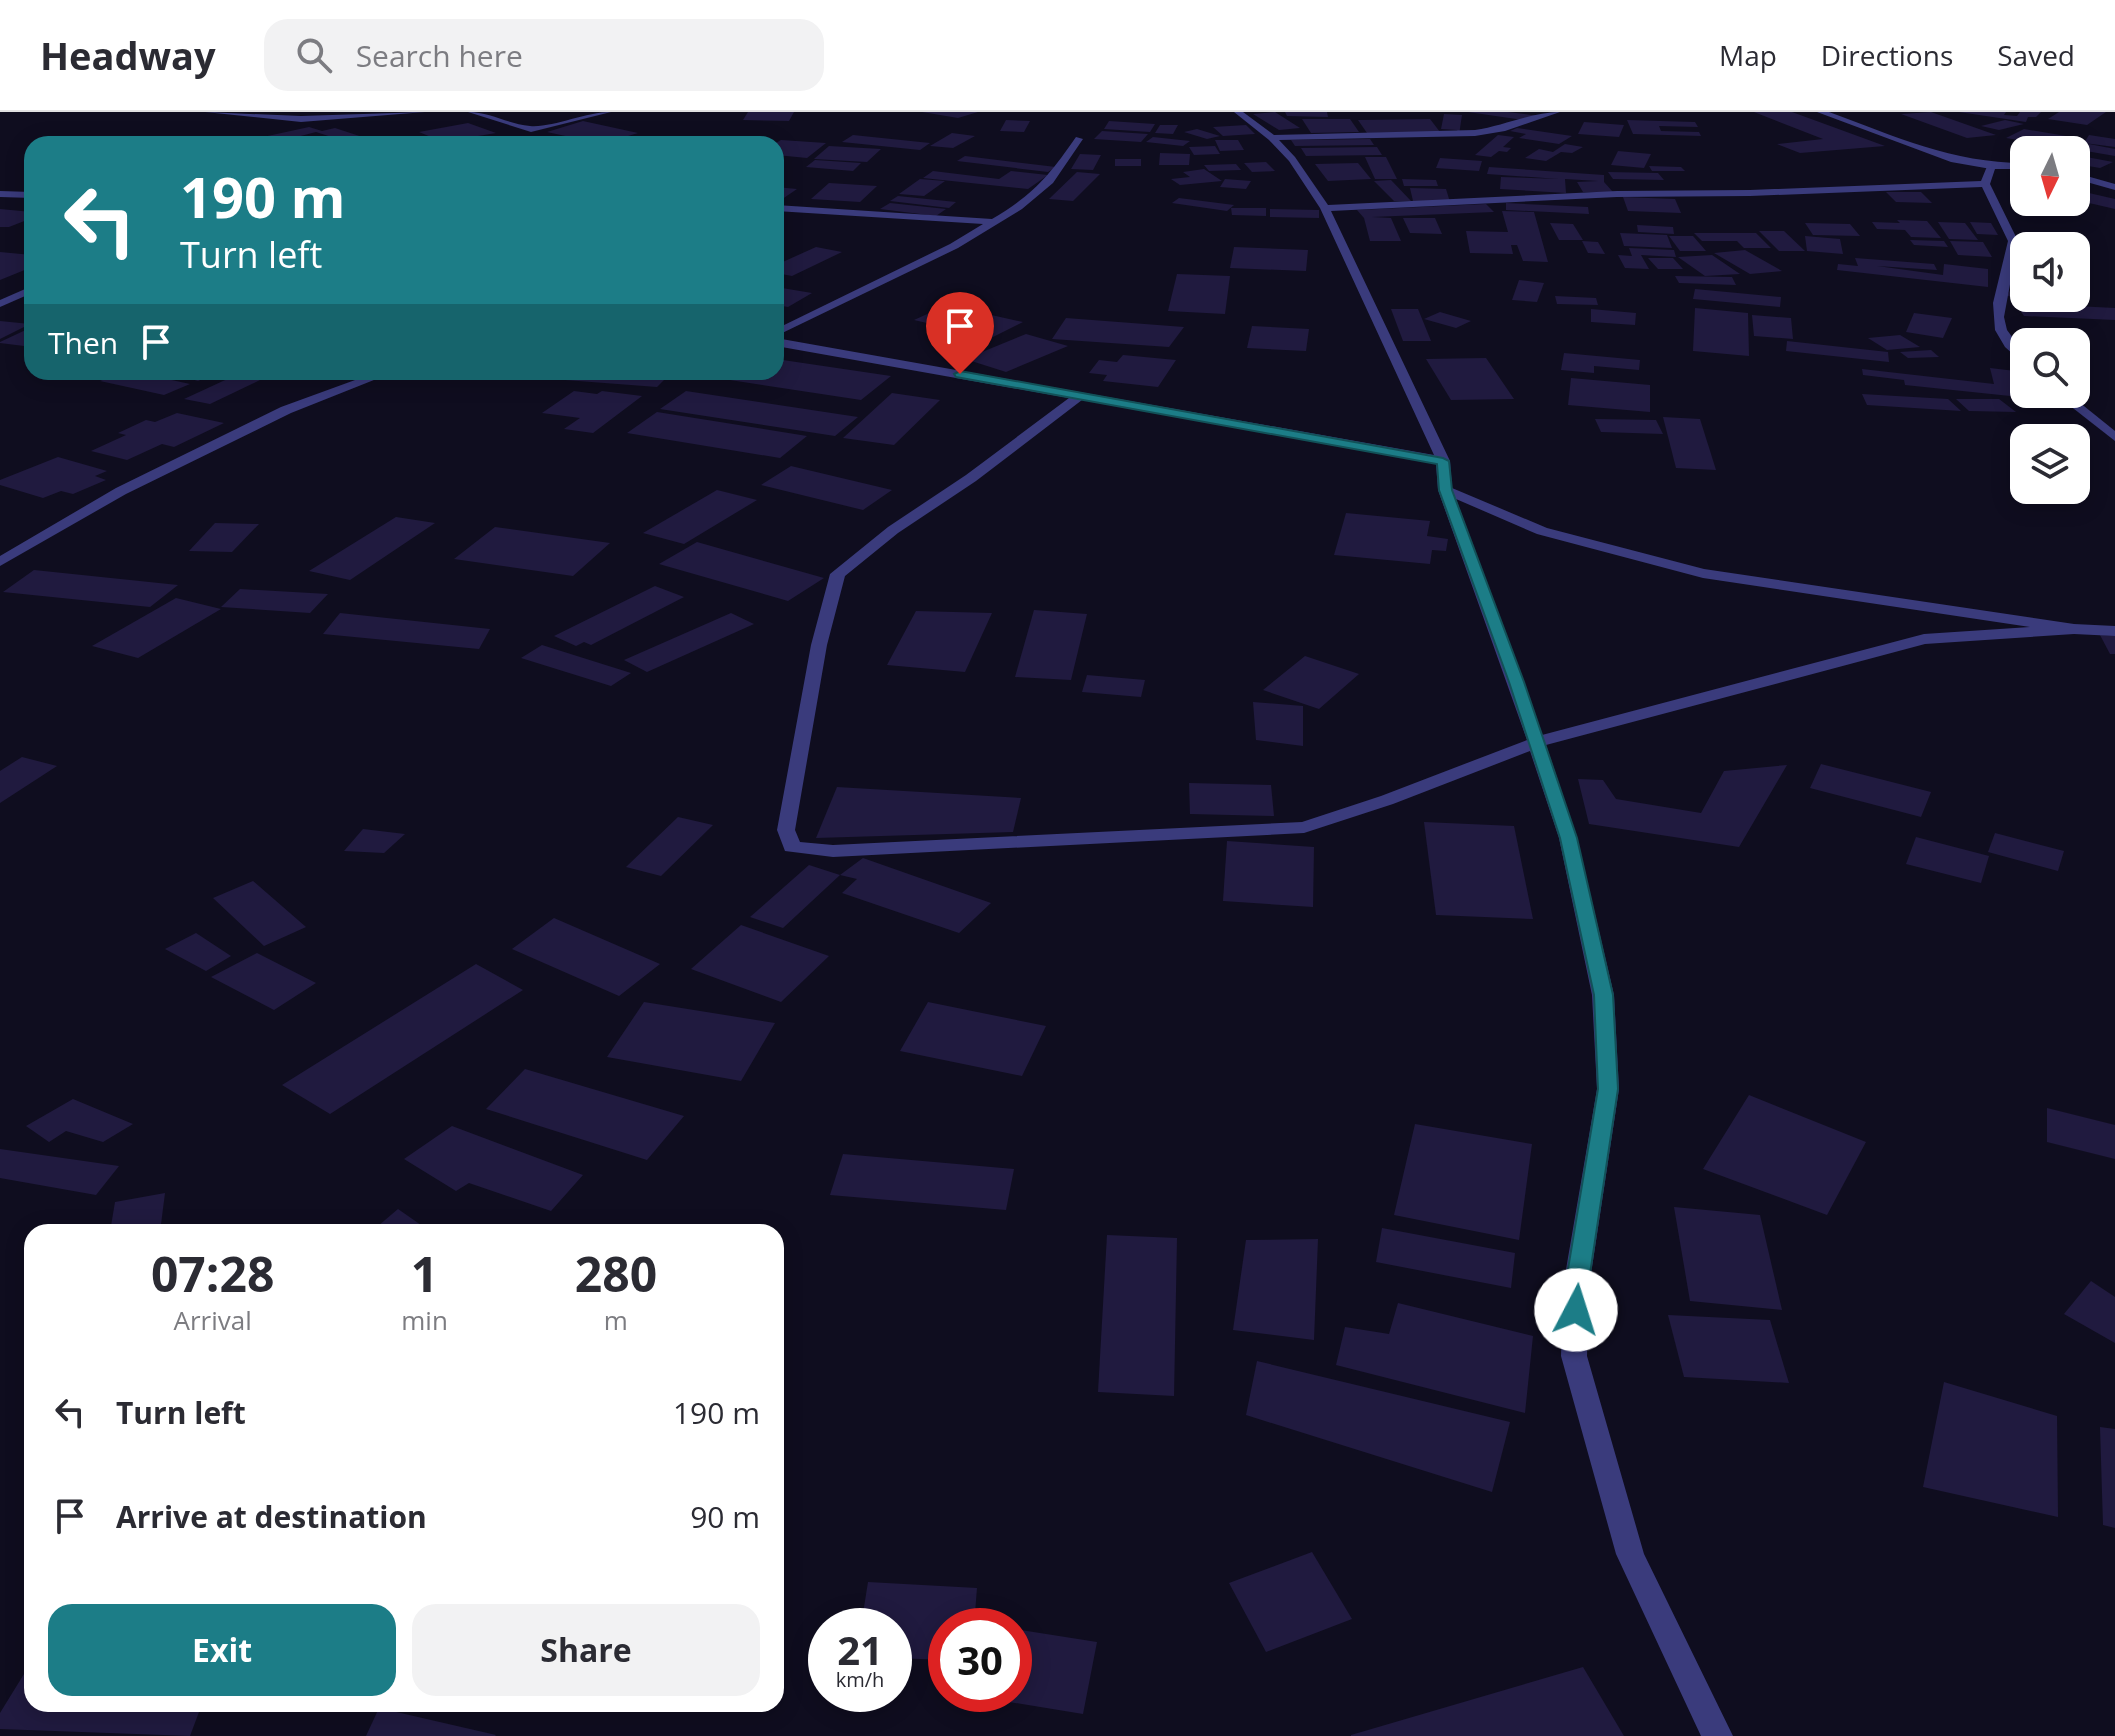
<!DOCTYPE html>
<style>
body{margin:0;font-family:"Open Sans",sans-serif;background:#f2f2f3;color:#2b2b33;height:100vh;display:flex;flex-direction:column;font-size:30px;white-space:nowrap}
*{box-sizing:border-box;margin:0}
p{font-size:26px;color:#7c7c81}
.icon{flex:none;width:44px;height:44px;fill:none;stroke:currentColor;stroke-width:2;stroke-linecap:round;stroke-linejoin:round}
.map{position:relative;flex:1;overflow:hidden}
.details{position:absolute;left:24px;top:1112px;width:760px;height:488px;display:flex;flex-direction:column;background:#fff;border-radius:24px;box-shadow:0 4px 20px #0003}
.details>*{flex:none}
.banner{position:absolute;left:24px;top:24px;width:760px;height:244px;border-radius:24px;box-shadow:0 4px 20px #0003;background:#1c7d87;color:#fff;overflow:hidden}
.needle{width:52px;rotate:185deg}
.fabs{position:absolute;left:2010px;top:24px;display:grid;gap:16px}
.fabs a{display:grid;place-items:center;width:80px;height:80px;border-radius:16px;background:#fff;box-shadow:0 4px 20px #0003;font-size:40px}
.speed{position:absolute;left:808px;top:1496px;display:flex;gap:16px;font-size:40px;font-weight:700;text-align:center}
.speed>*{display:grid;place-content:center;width:104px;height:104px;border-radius:50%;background:#fff;box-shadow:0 4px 20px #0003;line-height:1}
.speed small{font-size:20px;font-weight:400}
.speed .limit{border:12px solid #d22;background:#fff;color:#111}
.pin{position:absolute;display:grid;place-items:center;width:68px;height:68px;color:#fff;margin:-82px -34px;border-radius:50% 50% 50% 0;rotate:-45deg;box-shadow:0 0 8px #0007}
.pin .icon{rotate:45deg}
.me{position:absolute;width:88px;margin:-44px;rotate:5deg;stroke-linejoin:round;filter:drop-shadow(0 0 6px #0008)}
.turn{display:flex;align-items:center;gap:28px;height:168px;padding:0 24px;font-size:36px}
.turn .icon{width:104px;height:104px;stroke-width:2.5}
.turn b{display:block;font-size:56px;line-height:68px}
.then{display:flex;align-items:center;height:76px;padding:0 24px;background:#0003;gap:16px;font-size:30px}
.eta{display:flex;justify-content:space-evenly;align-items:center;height:136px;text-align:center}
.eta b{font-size:48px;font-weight:700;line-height:56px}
.primary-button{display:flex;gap:16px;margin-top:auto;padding:16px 24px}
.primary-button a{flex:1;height:92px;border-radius:24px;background:#1c7d87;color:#fff;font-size:32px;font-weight:700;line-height:92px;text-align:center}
.primary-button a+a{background:#f2f2f3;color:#2b2b33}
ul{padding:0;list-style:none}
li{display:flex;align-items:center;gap:24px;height:104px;padding:0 24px}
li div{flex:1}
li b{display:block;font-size:30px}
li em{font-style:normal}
header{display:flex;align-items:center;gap:48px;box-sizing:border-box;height:112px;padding:0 40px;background:#fff;border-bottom:2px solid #e1e1e2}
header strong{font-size:38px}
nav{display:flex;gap:44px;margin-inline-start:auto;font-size:28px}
.search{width:560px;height:72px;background:#f2f2f3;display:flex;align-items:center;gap:20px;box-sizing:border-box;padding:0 28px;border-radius:24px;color:#7c7c81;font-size:30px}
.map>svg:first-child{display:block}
.building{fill:#201a3f}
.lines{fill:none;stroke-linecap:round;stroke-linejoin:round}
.minor{fill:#3a3b7c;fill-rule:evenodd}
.tertiary{fill:#3a3b7c;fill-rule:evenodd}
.route{fill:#1c7d87;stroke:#125158;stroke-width:2}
</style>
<header>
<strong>Headway</strong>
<div class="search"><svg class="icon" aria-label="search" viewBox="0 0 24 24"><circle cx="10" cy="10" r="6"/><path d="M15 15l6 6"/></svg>Search here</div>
<nav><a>Map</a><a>Directions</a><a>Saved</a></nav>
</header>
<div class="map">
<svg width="2115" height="1624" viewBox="0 0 2115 1624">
<rect width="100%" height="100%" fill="#0f0d1f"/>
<g class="building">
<polygon points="748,0 794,0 789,9 743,8"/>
<polygon points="922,0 978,0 958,6"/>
<polygon points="1275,0 1300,16 1279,18 1253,2"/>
<polygon points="1285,0 1327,0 1328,5 1287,4"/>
<polygon points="1468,0 1508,0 1539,4 1523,8"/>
<polygon points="1754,0 1792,0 1885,34 1800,41 1777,32 1823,27"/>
<polygon points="1931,0 1996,23 1967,26 1901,2"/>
<polygon points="1959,0 2006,0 2004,3 2017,4 2020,0 2041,0 2036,5 2028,5 2026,10"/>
<polygon points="2059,0 2106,0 2087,13 2048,7"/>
<polygon points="1444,2 1462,3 1459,23 1457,18 1441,17"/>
<polygon points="1302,7 1350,7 1359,20 1311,21"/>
<polygon points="1430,7 1440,20 1367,21 1358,8"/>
<polygon points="1006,8 1030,9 1024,20 1000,19"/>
<polygon points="1627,8 1695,10 1698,15 1659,14 1661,19 1699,20 1701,24 1633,22"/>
<polygon points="2005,8 2024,12 1999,18 1981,14"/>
<polygon points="583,9 638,21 602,32 547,20"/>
<polygon points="1109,9 1155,12 1150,20 1104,17"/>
<polygon points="1584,10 1624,13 1619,25 1578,22"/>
<polygon points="468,11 496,21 443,30 419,20"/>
<polygon points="1160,13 1178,13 1173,22 1155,21"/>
<polygon points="1246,13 1255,22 1223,24 1213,15"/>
<polygon points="309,15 322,19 335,16 384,32 353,32 316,20 293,26 311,32 283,32 263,25"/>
<polygon points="1517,16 1572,24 1559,32 1519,26 1526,22 1510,19"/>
<polygon points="1197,17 1220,24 1207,27 1184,20"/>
<polygon points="2024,17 2072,25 2066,29 2042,26 2068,34 2061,38 2026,38 2037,31 2006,26"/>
<polygon points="1102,19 1148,22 1141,30 1094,27"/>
<polygon points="952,21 975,24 953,36 930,34"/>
<polygon points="853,23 930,31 920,38 842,30"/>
<polygon points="1498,23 1514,25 1503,35 1511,36 1507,40 1499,39 1491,45 1475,43"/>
<polygon points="2089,23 2115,27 2115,35 2084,31"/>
<polygon points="1153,25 1190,29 1183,34 1146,30"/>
<polygon points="1370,27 1374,33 1295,34 1291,28"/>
<polygon points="781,28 826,31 807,46 776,43 776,31"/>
<polygon points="1215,28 1238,28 1244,38 1220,39"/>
<polygon points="1565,32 1583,35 1572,41 1561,40 1546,49 1525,46 1539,37 1553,40"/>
<polygon points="2089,32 2115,37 2115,44 2080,38"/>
<polygon points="829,34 881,37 867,50 814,47"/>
<polygon points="1215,34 1220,42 1194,43 1189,35"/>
<polygon points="1377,35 1382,43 1306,44 1301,36"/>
<polygon points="1618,39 1651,42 1644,56 1611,53"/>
<polygon points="1160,41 1190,42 1189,53 1159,53"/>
<polygon points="1080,42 1101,43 1093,58 1071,57"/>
<polygon points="2076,43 2113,50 2100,56 2076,52"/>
<polygon points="965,44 1056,55 1048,60 957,49"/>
<polygon points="1365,45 1386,45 1397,67 1375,67"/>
<polygon points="1440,46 1482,49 1479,59 1436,56"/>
<rect x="1115" y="47" width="26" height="7"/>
<polygon points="815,48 861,51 853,59 806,55"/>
<polygon points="1266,50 1275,59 1252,60 1244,51"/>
<polygon points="1358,51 1371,67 1328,69 1315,52"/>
<polygon points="1236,52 1241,58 1209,59 1204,53"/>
<polygon points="1649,54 1681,55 1685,59 1652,59"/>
<polygon points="1489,55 1604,63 1604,70 1613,80 1583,80 1577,70 1598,69 1565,67 1566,81 1500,77 1501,65 1559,67 1487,62"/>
<polygon points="1204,57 1222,69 1180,73 1171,67 1190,65 1183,60"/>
<polygon points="933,59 999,67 1011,59 1048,63 1028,77 923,66"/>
<polygon points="1077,60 1100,62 1073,89 1049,87"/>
<polygon points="1608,60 1658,61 1664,68 1613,67"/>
<polygon points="920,67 945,69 924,84 899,82"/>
<polygon points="1225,67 1251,69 1246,77 1220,75"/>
<polygon points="1402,67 1436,68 1438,74 1404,74"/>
<polygon points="1391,68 1411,89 1394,89 1374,69"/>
<polygon points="829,71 877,74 860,90 811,87"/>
<polygon points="776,75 797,77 778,90"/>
<polygon points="1410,76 1446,77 1450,90 1413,89"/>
<polygon points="2076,78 2115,87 2115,97 2076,88"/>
<polygon points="1886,80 1921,80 1932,91 1896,90"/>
<polygon points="898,84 956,90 949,96 890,89"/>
<polygon points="1623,85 1675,87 1681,101 1628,99"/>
<polygon points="1179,86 1234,93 1227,99 1172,91"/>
<polygon points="890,91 946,97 936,104 880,97"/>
<polygon points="1506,91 1588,95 1589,102 1506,98"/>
<polygon points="1486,92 1494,100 1372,105 1391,106 1401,129 1370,129 1364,106 1357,98"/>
<polygon points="1231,96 1266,96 1266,104 1232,103"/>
<polygon points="0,97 32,100 32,106 9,115 0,115"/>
<polygon points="1270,97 1319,98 1319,106 1270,105"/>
<polygon points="1502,99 1534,100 1548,150 1523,149 1517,133 1511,133 1513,142 1470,141 1466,119 1508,120"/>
<polygon points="1403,106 1435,106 1442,122 1410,121"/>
<polygon points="1897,108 1927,109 1941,126 1911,125 1905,118 1877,117 1872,110 1900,111"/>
<polygon points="1938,110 1965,111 1978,128 1949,127"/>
<polygon points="1970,110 1991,111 1998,123 1977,122"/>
<polygon points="1550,111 1573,112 1583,128 1559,128"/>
<polygon points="1805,111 1850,112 1860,124 1813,123"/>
<polygon points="1637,113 1673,115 1674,122 1638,120"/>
<polygon points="1759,119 1784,119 1805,139 1779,139"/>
<polygon points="1620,121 1667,123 1672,136 1624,134"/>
<polygon points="1694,121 1756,121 1771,136 1744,136 1737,129 1702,129"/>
<polygon points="1669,124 1693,124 1706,139 1680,139"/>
<polygon points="1805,124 1840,127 1843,142 1807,139"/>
<polygon points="1910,128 1944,129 1948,135 1914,133"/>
<polygon points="1582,129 1598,130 1605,142 1588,141"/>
<polygon points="1950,129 1983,130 1992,145 1958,143"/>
<polygon points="816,135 842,140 792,164 776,161 776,153"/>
<polygon points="1234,135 1308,138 1306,159 1230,156"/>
<polygon points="1629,136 1674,138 1676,145 1641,143 1649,157 1625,156 1618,143 1632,144"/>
<polygon points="1745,138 1782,159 1750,162 1714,141"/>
<polygon points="0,140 32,143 32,155 0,168"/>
<polygon points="1712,143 1740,162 1705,164 1678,145"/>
<polygon points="1648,146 1673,146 1683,157 1658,157"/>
<polygon points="1855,146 1934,152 1937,158 1877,154 1943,163 1944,152 1988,157 1988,175 1837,158 1838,152 1858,154"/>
<polygon points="2021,158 2024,158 2024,186 2007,184"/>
<polygon points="1177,162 1230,164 1225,202 1168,199"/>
<polygon points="1675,164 1732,165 1736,173 1679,171"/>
<polygon points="1519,168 1544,171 1537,190 1512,188"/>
<polygon points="776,175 812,181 788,195 776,193"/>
<polygon points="1695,177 1781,185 1780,195 1693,187"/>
<polygon points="1555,184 1596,186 1598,193 1557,192"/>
<polygon points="2015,191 2115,196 2115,208 2024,204"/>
<polygon points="947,193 1023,210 991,226 914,208"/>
<polygon points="1695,196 1748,201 1749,244 1693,239"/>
<polygon points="1391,197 1418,197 1431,229 1403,229"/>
<polygon points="1591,197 1636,201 1635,213 1591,210"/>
<polygon points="1440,200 1471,209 1456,216 1424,207"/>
<polygon points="1914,201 1952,206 1943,226 1906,220"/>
<polygon points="1752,203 1791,206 1793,227 1754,224"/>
<polygon points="1066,206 1184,215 1169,235 1052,227"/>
<polygon points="0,209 30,212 0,227"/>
<polygon points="1252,214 1309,217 1306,239 1247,236"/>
<polygon points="32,215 32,235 0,231 0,230"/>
<polygon points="1026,222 1068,234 1006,260 965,247"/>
<polygon points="1900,223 1920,235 1887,238 1868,226"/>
<polygon points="1787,229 1888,240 1889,250 1786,239"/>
<polygon points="1931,238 1939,245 1908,246 1900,240"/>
<polygon points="1564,241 1640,248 1639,258 1594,254 1594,261 1561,258"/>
<polygon points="1123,243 1176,248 1158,275 1103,269 1107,263 1089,261 1099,248 1117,250"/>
<polygon points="1486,246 1514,287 1451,288 1426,247"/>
<polygon points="776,247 891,264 861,288 730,268 742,260 776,260"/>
<polygon points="1990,256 2024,260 2024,282 2037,282 2038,287 1905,273 1904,268 1863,263 1862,257 1994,272"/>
<polygon points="122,260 135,260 190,272 164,283 100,269"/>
<polygon points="167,260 219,260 198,269"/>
<polygon points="573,260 629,260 669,263 657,275 565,268"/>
<polygon points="236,263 260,268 210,292 184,287"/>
<polygon points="1571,266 1650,273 1650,300 1568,293"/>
<polygon points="574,279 597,282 602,279 642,284 593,321 564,317 580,306 542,301"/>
<polygon points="686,279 858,305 835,324 660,297"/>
<polygon points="892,281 940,288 894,333 843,326"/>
<polygon points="1862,282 1948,287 1961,299 1867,293"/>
<polygon points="1956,287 1999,287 2016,300 1969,299"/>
<polygon points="657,300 807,324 780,346 627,321"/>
<polygon points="177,301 224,311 174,335 162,332 127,348 91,339 126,323 118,321 146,308 155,310"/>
<polygon points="1663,305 1700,307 1716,358 1676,356"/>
<polygon points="1595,307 1656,308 1663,322 1601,320"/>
<polygon points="58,345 107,359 95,364 106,368 73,382 61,379 43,386 0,373 0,368"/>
<polygon points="791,354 892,378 863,398 761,373"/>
<polygon points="717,378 757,388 684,432 643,421"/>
<polygon points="1346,401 1430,409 1427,424 1448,427 1446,439 1432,438 1430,452 1334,443"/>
<polygon points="396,405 435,411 350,468 309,459"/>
<polygon points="215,411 259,412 232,440 189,439"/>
<polygon points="495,415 610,431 573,464 454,447"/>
<polygon points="697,430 824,466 788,489 659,452"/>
<polygon points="34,458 178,473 150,495 3,480"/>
<polygon points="655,474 684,485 591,533 584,530 576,534 554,524"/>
<polygon points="240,477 328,482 310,501 221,495"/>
<polygon points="176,486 221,497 138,546 92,534"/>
<polygon points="1034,498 1087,502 1071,568 1015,565"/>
<polygon points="916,499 992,501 965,560 887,553"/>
<polygon points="340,501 490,517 479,537 323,522"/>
<polygon points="731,501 754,512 647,560 624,548"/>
<polygon points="2100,523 2115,524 2115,542 2110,542"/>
<polygon points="542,533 631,561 611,574 521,546"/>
<polygon points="1305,544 1359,562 1319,597 1263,578"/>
<polygon points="1087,563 1145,568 1141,585 1082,580"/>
<polygon points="1253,590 1303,594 1303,634 1256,628"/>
<polygon points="22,645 57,654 0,691 0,659"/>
<polygon points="1821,652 1931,680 1921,705 1810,676"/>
<polygon points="1787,653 1739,735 1589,712 1578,667 1603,668 1616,687 1701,701 1724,659"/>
<polygon points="1189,671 1271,673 1274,704 1190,702"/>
<polygon points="837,675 1021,686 1013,720 816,726"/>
<polygon points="678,705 713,713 661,764 626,755"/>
<polygon points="1424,710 1514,714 1533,807 1436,803"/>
<polygon points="363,717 405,722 384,741 344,739"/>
<polygon points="1995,721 2064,739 2058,759 1988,740"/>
<polygon points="1916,725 1989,744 1981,771 1906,752"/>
<polygon points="1227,729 1314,735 1313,795 1223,789"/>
<polygon points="863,746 991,791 959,821 842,781 857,767 840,763"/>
<polygon points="809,753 840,763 783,816 750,805"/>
<polygon points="253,769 306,815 264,834 213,786"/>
<polygon points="554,806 660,852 619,884 512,837"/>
<polygon points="741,813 829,844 781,890 691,857"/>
<polygon points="196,821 231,844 206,859 165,837"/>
<polygon points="257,841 316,871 274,898 211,865"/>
<polygon points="476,852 523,878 330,1002 282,973"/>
<polygon points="644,890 775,911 741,969 607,945"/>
<polygon points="928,890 1046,914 1022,964 900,939"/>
<polygon points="525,957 684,1004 647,1048 486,997"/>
<polygon points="1749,983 1866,1030 1827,1103 1703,1057"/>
<polygon points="73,987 133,1012 103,1030 66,1019 49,1030 26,1014"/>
<polygon points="2047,996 2115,1013 2115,1047 2047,1030"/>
<polygon points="1415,1012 1532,1032 1519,1128 1394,1103"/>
<polygon points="452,1014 583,1063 551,1099 469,1071 456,1079 404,1047"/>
<polygon points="0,1037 119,1054 96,1083 0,1066"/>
<polygon points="843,1042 1014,1057 1006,1098 830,1083"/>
<polygon points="165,1081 160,1120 110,1120 115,1090"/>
<polygon points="1674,1095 1760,1103 1782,1198 1690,1189"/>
<polygon points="398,1097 431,1120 371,1120"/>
<polygon points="1382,1116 1515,1141 1511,1176 1376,1150"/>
<polygon points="1107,1123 1177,1126 1174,1284 1098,1280"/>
<polygon points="1318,1127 1314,1228 1233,1218 1246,1128"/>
<polygon points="2091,1169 2115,1185 2115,1231 2064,1202"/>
<polygon points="1398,1191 1533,1224 1525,1301 1336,1253 1345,1215 1389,1222"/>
<polygon points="1668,1203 1770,1208 1789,1271 1684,1265"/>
<polygon points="1257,1249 1510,1310 1492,1380 1246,1303"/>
<polygon points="1944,1270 2057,1304 2058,1405 1923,1375"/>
<polygon points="2100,1315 2115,1317 2115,1416 2103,1413"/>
<polygon points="1312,1440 1352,1507 1266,1540 1229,1471"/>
<polygon points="868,1470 977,1476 974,1514 946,1514 946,1548 894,1546 894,1514 861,1514"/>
<polygon points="1014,1517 1097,1530 1083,1602 979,1585 980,1582 1014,1582"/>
<polygon points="32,1549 32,1592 202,1592 190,1624 0,1617 0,1601"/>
<polygon points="1583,1555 1624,1624 1351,1624 1351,1623"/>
<polygon points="379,1596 496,1623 495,1624 366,1624"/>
</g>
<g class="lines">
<g class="minor">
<polygon points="205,0 301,4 425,0 301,10"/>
<path d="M468,0c22,0 40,12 62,14 22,2 55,-14 81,-14l-80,20z"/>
<path d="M1234,0h9l31,23 201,-5c28,-4 57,-18 85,-18l-55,19 -30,5 -196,4 16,17 33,48 289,-14 133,-1 231,-9 7,-17 8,2 -6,18 28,57 -14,76 3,13 17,23v11l-19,-17 -10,-17 -2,-27 15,-62 -26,-54 -232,9 -133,1 -286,14 119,250 2,27 95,40 157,41 370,55 41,2v10l-41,-2 -149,10 -379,101 31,93 37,157 5,94 -30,198 -2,69 57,198 89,182h-32l-85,-182 -55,-198 2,-69 34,-198 -5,-94 -33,-157 -29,-87 -137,53 -89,29 -471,24 -48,-6 -8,-21 34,-185 19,-71 58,-47 78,-52 103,-77 -293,-52v-8l658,117 -114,-247 -31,-47 -20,-21zM1082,288l354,64 2,26 89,250 -146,56 -79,26 -469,23 -33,-3 -5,-12 32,-185 18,-69 53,-43 78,-52zM1456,387l81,35 166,44 327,49 -106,7 -382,101z"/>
<path d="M1076,25l7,2 -30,44 -31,26 -64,39 -182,88v-7l174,-85 33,-20 -207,-13v-6l216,14c41,-24 57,-43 84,-82z"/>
<polygon points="0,79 32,80 32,86 0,85"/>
<polygon points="32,174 32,181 0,195 0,188"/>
<polygon points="377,260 394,260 291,301 126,382 0,454 0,444 116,376 281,295"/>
<polygon points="2055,282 2069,282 2115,319 2115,329"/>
</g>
<g class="tertiary">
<path d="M1817,0h12c65,24 124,51 195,51v6h-33l-40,-7z"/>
<polygon points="2076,61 2115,72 2115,78 2076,67"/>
</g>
</g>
<polygon class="route" points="960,259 1443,346 1449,349 1452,378 1524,570 1577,726 1613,883 1618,977 1588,1175 1587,1198 1584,1204 1576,1207 1567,1204 1564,1198 1565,1175 1598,977 1594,883 1560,726 1509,570 1439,378 1437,352 956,265 954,262"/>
</svg>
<div class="fabs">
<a><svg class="needle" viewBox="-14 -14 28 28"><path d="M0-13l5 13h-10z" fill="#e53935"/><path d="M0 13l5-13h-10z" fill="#7c7c81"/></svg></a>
<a><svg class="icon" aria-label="sound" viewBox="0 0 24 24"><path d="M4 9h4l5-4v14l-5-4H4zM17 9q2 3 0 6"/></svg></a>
<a><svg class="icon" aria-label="search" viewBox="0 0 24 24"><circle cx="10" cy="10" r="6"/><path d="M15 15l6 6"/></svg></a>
<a><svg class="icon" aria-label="layers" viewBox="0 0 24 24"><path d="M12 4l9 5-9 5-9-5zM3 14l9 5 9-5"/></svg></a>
</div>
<div class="speed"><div>21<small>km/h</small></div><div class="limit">30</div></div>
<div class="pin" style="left:960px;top:262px;background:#d93025"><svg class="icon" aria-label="arrive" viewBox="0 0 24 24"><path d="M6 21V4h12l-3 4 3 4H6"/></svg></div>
<svg class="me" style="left:1576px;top:1198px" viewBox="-20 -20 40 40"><circle r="19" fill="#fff"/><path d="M0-13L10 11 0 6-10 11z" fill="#1c7d87"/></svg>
<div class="banner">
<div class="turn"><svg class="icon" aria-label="left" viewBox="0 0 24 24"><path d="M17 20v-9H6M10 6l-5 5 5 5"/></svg><div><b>190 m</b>Turn left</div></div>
<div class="then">Then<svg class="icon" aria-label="arrive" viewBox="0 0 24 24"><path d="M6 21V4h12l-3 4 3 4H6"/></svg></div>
</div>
<section class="details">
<div class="eta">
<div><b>07:28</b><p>Arrival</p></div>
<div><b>1</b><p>min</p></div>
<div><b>280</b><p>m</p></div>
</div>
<ul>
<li><svg class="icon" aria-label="left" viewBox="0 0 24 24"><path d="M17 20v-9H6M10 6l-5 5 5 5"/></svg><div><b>Turn left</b></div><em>190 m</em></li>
<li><svg class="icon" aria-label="arrive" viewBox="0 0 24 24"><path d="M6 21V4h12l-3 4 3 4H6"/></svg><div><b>Arrive at destination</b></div><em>90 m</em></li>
</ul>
<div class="primary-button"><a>Exit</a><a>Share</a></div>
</section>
</div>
